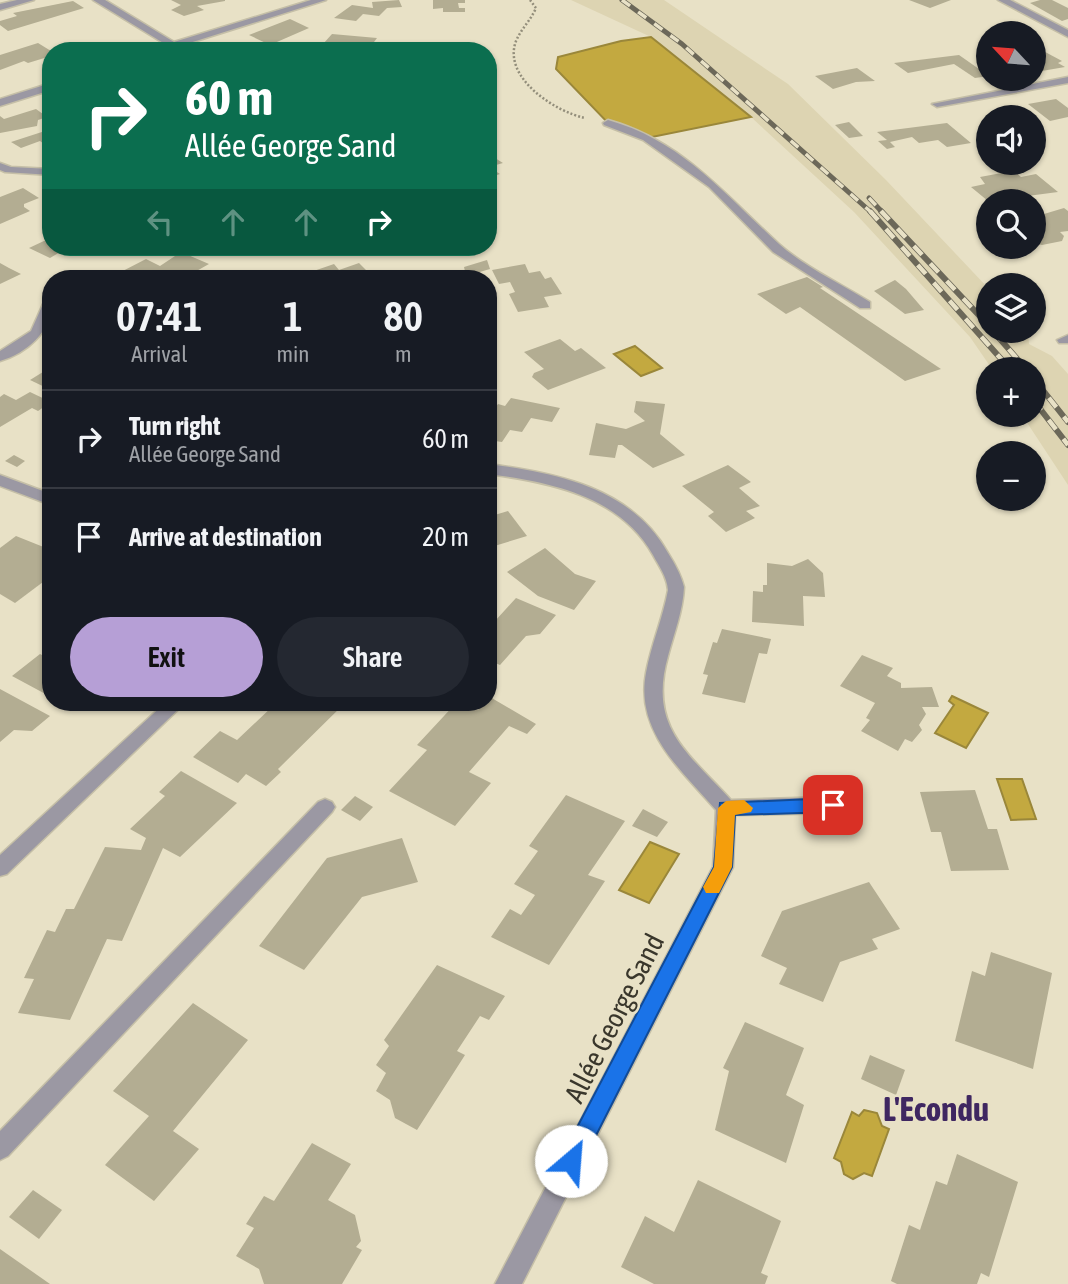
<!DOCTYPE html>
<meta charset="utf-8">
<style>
body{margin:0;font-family:"Asap Condensed",sans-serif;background:#242831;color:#f1f3f6;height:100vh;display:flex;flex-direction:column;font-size:26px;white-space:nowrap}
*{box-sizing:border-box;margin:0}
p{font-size:23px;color:#9ea1a6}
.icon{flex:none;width:38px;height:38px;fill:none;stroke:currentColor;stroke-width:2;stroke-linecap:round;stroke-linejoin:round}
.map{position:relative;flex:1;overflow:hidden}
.details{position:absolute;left:42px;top:270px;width:455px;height:441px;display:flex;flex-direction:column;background:#171b24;border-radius:28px;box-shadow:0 2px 5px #0004}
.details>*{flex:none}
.hud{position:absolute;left:42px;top:42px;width:455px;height:214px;border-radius:28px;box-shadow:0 2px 5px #0004;background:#0b6e4f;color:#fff;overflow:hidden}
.needle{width:46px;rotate:296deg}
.controls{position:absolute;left:976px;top:21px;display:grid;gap:14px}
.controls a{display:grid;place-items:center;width:70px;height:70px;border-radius:50%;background:#171b24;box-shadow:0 2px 5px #0004;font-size:35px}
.pin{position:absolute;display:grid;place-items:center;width:60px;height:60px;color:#fff;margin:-30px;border-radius:14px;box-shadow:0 4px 10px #0006}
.me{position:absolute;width:77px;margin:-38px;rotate:27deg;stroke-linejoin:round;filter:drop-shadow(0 0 5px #0008)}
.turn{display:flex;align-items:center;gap:24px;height:147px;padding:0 28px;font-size:32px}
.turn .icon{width:91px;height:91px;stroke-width:2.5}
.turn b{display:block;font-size:49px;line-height:60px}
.lanes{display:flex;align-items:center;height:66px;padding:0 28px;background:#0003;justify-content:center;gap:35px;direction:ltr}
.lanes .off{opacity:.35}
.eta{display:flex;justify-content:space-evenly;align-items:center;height:119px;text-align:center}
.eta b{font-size:42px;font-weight:600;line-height:49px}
.button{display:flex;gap:14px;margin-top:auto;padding:14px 28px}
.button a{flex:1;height:80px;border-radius:42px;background:#b69fd6;color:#111;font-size:28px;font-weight:600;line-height:80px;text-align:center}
.button a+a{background:#242831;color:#f1f3f6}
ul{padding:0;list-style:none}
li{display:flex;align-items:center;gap:21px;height:98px;padding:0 28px;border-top:2px solid #363941}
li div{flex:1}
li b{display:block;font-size:26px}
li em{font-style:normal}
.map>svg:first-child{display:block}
.built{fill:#ddd4b2}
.water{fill:#c3a940;stroke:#9a873a;stroke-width:2}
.building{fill:#b3ad92}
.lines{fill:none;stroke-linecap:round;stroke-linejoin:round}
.service-casing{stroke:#c5bfa7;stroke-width:3}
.minor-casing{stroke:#c5bfa7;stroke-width:3}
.tertiary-casing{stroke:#c5bfa7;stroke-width:3}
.path{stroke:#938e7b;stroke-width:2.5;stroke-dasharray:2 2;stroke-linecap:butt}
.service{fill:#9b98a3;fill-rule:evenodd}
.minor{fill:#9b98a3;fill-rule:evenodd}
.tertiary{fill:#9b98a3;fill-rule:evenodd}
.rail-far1-casing{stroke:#6c6859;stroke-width:5}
.rail-casing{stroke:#6c6859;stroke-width:6}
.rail-far1{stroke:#e8e1c6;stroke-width:3.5;stroke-dasharray:10;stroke-linecap:butt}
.rail{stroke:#e8e1c6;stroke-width:4.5;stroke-dasharray:12;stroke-linecap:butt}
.route{fill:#1a73e8;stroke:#114b97;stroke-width:2}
.slow{fill:#f59e0b}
.labels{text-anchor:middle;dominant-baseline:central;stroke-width:5;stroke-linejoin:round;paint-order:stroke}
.near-street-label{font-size:28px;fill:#3a372c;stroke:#e8e1c6}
.near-quarter-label{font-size:33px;font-weight:bold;fill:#3f2761;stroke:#e8e1c6}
</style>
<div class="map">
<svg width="1068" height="1284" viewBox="0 0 1068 1284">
<rect width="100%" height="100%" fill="#e8e1c6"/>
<polygon class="built" points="571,0 664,0 788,84 886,180 989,289 989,331 1028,331 1029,344 1052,356 1068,374 1068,485 1022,415 1034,415 1034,369 992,369 970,337 854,212 751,117 651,37"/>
<g class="water">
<polygon points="651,37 751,117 647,138 608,123 556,69 558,57 621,41"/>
<polygon points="635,346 662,368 641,376 614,354"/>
<polygon points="952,696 988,713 966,748 935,733 954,705 949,701"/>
<polygon points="997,779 1022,779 1036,819 1011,820"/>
<polygon points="650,842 679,854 649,903 619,890"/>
<polygon points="864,1110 877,1113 882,1126 889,1129 872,1176 864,1173 853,1179 844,1174 841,1162 834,1158 852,1112 859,1116"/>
</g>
<g class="building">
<polygon points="171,0 225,0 225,1 197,6 204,10 184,16 171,10 181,5"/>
<polygon points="399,0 402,7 387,8 379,16 363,14 356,21 334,18 352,5 373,8 372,2"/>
<polygon points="433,0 465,0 465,3 458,3 459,8 465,8 465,12 443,12 443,8 433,9"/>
<polygon points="909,0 951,0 930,8"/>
<polygon points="1040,0 1052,0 1068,8 1068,19 1062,21 1030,3"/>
<polygon points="73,1 84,8 8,31 0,25 0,21 17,16 13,13"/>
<polygon points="290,19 309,28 270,45 249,35"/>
<polygon points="332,34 377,38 368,50 323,44"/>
<polygon points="38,43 51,51 51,56 28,63 24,61 0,70 0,55"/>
<polygon points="1034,46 1062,61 1058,63 1065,67 1036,72"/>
<polygon points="959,55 989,76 975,78 954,64 908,73 894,63"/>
<polygon points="857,68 875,81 856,82 833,89 815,76"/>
<polygon points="1056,99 1068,108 1068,117 1050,121 1028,104"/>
<polygon points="36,109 47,117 38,120 37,126 0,133 0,116 4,119"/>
<polygon points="849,122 863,136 849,138 835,125"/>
<polygon points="947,123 971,143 947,147 938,140 919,143 912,137 890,142 895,147 887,149 878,141 887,140 877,132"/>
<polygon points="48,130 51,132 51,149 40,141 21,148 11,142"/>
<polygon points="495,158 503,163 489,167 500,174 488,178 488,160"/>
<polygon points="1007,172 1015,172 1021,177 1036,174 1058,192 988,201 971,187 985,184 980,177"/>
<polygon points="23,188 39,198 24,204 24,207 30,211 0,224 0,197"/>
<polygon points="1064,208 1068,211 1068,231 1060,232 1064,236 1062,241 1042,245 1034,243 1034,217"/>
<polygon points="46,240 51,241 51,247 86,247 77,252 67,248 50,258 29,248"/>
<polygon points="181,252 209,264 184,278 121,278 115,275 146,259 160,266"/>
<polygon points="487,260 490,269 466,276 464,267"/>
<polygon points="0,263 9,268 21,274 0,284"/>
<polygon points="359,263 374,278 306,278 302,275 334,264 339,270"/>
<polygon points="525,264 529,273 540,271 545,279 551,277 562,294 544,297 549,307 518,312 509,294 515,292 510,282 499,284 492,270"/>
<polygon points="807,277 823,287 820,288 941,369 905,381 800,307 786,314 757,294"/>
<polygon points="895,280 906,289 924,310 905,314 874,291"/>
<polygon points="560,339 575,351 581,348 606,368 548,390 532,377 534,373 544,369 524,352"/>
<polygon points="51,367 51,390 30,380"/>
<polygon points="30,392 51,402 38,411 32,408 0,427 0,397 4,394 16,400"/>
<polygon points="511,398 560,408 552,422 531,418 522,432 510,430 502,442 488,440 488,413 491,414 498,404 505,406"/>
<polygon points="636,401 665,404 660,434 685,455 653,468 622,445 618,445 615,458 589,455 596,423 626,429 645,421 634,412"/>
<polygon points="14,455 25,461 17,467 5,461"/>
<polygon points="728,465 751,482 739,488 760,506 746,511 755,518 726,532 708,516 714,512 682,486"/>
<polygon points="508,511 527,536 488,548 488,517"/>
<polygon points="16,536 51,550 51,576 15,603 0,594 0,548"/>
<polygon points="545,548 575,574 596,581 574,610 538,596 507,572"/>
<polygon points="808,559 823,573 825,597 803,596 804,626 752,622 753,591 763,592 763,585 767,585 767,563 792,566"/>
<polygon points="516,598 556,615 540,634 526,636 500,665 488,660 488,618 495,621"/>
<polygon points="722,629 771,639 767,654 759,653 745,703 702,694 708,675 703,674 713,642 717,643"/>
<polygon points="51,650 51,697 12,676 40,654 44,656"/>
<polygon points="862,655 893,668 887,676 901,683 901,688 932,687 939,707 922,707 926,714 919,725 922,730 912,742 905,739 898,751 861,731 870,720 866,718 875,703 840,686"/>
<polygon points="0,689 50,716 32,731 14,730 0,742"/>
<polygon points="490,697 536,724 527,734 509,726 469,772 491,783 455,826 389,791 427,750 417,745 457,702 478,710"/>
<polygon points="268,702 346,702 278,769 281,772 266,786 246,774 238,783 193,757 220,731 237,740 274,705"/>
<polygon points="181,771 237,803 180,857 163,848 122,941 107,939 70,1020 18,1013 34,979 24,978 47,930 55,932 66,909 74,909 105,847 141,850 146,838 130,829 165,796 159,792"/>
<polygon points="975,790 988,829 997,829 1009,870 951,871 941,832 931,832 920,792"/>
<polygon points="566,795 625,821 588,875 605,881 549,965 491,937 510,909 521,915 535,895 514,884 538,851 529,846"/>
<polygon points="355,796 373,807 360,821 341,810"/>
<polygon points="643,809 668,822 657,837 632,826"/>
<polygon points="402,838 418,882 362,897 304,970 259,946 327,858"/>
<polygon points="869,882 900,929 872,939 878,949 840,962 823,1002 779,984 787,968 761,956 782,911"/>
<polygon points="991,952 1052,973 1033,1069 955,1041 972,971 985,976"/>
<polygon points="437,965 505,996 489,1020 480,1016 457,1051 465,1055 417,1130 395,1118 390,1100 376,1091 386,1073 376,1065 389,1046 384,1040"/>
<polygon points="193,1003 248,1040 173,1131 199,1149 154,1201 105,1165 149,1116 113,1091"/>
<polygon points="745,1022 804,1048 786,1095 804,1105 786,1163 715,1130 729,1071 723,1068"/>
<polygon points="870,1055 905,1070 896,1095 861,1079"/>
<polygon points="312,1143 351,1164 328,1200 355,1215 361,1241 356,1247 362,1250 342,1284 264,1284 259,1269 236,1256 254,1228 246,1224 264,1196 274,1201"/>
<polygon points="957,1154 1018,1182 989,1277 981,1273 977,1284 897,1284 891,1281 909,1225 920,1230 936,1181 947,1185"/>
<polygon points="698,1180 781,1221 761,1273 768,1276 765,1284 654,1284 621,1267 645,1216 674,1232"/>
<polygon points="33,1190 62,1210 39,1239 9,1217"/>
<polygon points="0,1249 50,1284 0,1284"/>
</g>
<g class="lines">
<g class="service-casing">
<g id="service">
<polygon points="1068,77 1068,83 937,107 932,104"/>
<path d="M608,120c75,21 117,75 171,124 26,23 62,40 91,58v6h-10l-87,-56 -64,-65 -66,-47 -39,-15 -1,-2z"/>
<polygon points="1068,335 1068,343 1059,343 1057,340"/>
<polygon points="325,799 332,802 335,807 332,812 8,1156 0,1160 0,1131 318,802"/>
</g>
</g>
<g class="minor-casing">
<g id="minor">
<polygon points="17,0 34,0 0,10 0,4"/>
<polygon points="93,0 105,0 174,42 311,0 326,0 180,46 180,49 149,51 165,44"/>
<polygon points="51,83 51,90 0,106 0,99"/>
<polygon points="0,163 11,167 51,169 51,175 5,172 0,170"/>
<path d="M43,304h8c0,28 -24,49 -51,57v-10l31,-20z"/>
<path d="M488,464c69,9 144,24 180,89 7,11 13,22 16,34 -1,24 -10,46 -16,69 -20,71 19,96 63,144l102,-3 7,3 3,5 -3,5 -7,3 -98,2 -2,52 -211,417h-27l218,-417 3,-57c-35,-40 -81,-79 -70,-137 5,-28 17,-55 22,-83 -1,-13 -9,-24 -15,-35 -33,-59 -103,-73 -165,-81z"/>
<polygon points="0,475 51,494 51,505 0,486"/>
<polygon points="166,702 186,702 7,874 0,876 0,855"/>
</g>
</g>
<g class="tertiary-casing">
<polygon id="tertiary" points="998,0 1010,0 1068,30 1068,37"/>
</g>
<path class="path" d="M530,0l6,8c-5,12 -15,21 -20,33 -14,37 40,71 69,77"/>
<use href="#service" class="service"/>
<use href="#minor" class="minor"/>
<use href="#tertiary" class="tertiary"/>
<g class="rail-far1-casing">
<g id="rail-far1">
<polyline points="622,0 682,44 872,213"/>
<polyline points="869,198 883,213"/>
</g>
</g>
<g class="rail-casing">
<g id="rail">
<polyline points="870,211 1010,369"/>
<polyline points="881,211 989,326"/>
<polyline points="993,331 1026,369"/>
<polyline points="1034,379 1068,422"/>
<polyline points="1034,401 1068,445"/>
</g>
</g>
<use href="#rail-far1" class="rail-far1"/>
<use href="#rail" class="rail"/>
</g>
<polygon class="route" points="833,798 842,805 833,812 735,815 732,867 579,1169 571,1172 563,1169 560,1161 563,1154 714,867 720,803"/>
<polygon class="slow" points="744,800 753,808 751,812 735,815 732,867 719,893 706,893 703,887 714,867 718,808 726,801"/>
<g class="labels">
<g class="near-street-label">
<text transform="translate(614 1018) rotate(-63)">Allée George Sand</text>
</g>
<g class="near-quarter-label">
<text x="936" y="1109">L'Econdu</text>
</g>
</g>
</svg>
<div class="controls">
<a><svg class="needle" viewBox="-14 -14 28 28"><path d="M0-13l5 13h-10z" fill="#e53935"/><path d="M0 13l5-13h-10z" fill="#9ea1a6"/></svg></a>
<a><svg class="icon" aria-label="sound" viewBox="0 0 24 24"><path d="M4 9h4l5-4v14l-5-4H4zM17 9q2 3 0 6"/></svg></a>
<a><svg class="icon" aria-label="search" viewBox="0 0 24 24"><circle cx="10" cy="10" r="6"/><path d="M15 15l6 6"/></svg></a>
<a><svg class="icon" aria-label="layers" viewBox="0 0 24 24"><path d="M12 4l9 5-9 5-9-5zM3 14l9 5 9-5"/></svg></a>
<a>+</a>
<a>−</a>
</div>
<div class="pin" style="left:833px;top:805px;background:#d93025"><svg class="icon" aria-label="arrive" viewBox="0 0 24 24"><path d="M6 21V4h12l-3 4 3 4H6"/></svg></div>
<svg class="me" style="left:571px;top:1161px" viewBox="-20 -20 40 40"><circle r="19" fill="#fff"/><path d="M0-13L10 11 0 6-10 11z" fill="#1a73e8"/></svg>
<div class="hud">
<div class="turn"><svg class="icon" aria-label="right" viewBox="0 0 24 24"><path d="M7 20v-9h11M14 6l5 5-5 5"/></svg><div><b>60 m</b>Allée George Sand</div></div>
<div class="lanes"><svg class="icon off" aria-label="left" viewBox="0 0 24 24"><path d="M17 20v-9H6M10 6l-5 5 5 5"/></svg><svg class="icon off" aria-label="ahead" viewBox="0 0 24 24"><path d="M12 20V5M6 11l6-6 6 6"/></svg><svg class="icon off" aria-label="ahead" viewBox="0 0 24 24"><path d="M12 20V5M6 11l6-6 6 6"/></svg><svg class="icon" aria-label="right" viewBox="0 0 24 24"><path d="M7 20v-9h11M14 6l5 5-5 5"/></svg></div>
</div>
<section class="details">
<div class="eta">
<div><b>07:41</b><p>Arrival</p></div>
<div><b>1</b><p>min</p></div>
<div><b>80</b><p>m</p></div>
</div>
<ul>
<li><svg class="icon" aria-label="right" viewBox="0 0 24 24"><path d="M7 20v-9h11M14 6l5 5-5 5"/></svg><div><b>Turn right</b><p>Allée George Sand</p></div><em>60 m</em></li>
<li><svg class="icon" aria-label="arrive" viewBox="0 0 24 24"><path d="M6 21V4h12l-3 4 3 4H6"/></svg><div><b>Arrive at destination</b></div><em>20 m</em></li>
</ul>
<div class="button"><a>Exit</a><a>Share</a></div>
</section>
</div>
